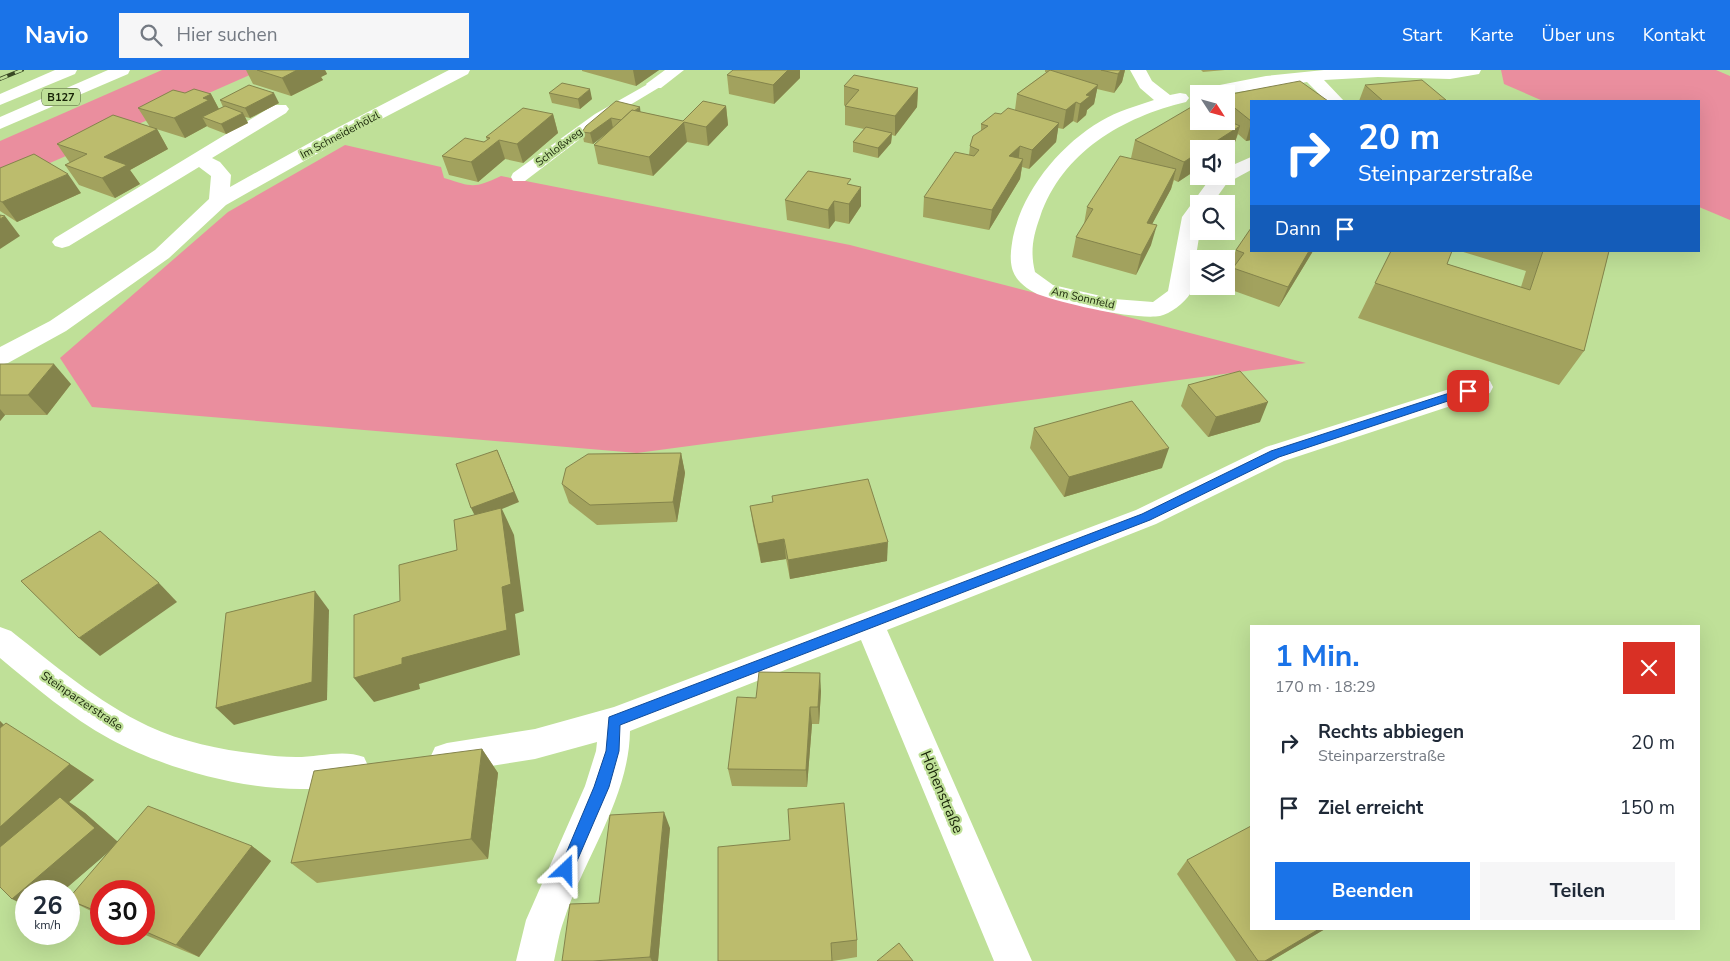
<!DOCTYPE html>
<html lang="de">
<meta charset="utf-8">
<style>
body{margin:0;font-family:"Nunito Sans",sans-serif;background:#f6f6f7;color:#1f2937;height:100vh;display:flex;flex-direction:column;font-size:19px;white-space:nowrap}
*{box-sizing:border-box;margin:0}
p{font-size:16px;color:#747a83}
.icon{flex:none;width:28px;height:28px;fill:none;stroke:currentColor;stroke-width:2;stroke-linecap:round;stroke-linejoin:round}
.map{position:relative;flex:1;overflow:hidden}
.side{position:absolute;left:1250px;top:555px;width:450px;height:305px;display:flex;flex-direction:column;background:#fff;border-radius:0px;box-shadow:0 5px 20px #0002}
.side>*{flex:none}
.guide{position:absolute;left:1250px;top:30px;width:450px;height:152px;border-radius:0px;box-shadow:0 5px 20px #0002;background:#1a73e8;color:#fff;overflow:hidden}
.needle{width:32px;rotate:126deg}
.tools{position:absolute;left:1190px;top:15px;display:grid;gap:10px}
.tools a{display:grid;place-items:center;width:45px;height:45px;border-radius:0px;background:#fff;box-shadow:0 5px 20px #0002;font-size:25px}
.speed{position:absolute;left:15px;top:810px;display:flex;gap:10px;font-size:25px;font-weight:700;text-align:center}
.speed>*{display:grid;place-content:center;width:65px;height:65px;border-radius:50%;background:#fff;box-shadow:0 5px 20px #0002;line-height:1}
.speed small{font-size:12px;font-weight:400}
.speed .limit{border:8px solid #d22;background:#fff;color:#111}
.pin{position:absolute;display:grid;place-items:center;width:42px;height:42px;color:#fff;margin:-21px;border-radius:10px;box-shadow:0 2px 8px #0006}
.me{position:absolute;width:55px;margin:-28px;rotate:23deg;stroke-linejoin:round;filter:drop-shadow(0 0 4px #0008)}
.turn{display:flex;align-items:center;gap:18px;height:105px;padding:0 25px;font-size:22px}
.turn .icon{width:65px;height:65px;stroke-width:2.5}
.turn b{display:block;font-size:35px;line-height:42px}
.then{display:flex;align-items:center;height:48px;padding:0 25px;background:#0003;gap:10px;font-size:19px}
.round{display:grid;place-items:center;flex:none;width:52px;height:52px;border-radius:0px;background:#f6f6f7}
.overview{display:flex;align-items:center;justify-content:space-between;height:85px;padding:0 25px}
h1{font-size:30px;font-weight:700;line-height:38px;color:#1a73e8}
.action{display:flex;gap:10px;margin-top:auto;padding:10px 25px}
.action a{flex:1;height:58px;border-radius:0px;background:#1a73e8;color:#fff;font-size:20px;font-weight:700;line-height:58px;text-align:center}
.action a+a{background:#f6f6f7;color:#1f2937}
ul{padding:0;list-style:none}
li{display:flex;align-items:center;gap:15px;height:65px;padding:0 25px}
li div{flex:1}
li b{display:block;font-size:19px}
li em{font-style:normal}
header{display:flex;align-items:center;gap:30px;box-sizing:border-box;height:70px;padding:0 25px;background:#1a73e8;color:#fff}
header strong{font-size:24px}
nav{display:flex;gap:28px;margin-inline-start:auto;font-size:18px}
.search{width:350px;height:45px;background:#f6f6f7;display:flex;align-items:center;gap:12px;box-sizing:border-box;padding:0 18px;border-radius:0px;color:#747a83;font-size:19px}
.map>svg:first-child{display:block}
.green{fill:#ea8e9e}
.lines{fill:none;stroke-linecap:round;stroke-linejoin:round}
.lane{fill:#fff;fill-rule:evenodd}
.street{fill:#fff;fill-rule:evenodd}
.primary{fill:#fff;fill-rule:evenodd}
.rail-casing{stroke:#394924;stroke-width:4}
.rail{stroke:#bfe098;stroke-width:2.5;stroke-dasharray:8;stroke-linecap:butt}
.wall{fill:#a2a25e}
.shaded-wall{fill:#84844c}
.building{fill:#bcbc6d;stroke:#84844c}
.route{fill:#1a73e8;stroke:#114b97}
.labels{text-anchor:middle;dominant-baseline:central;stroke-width:4.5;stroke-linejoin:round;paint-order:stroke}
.shield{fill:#bfe098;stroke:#4b5d33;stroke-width:1}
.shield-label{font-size:11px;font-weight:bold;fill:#192508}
.far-street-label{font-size:11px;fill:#192508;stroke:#bfe098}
.street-label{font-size:12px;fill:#192508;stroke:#bfe098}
.near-street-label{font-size:15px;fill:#192508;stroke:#bfe098}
</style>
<header>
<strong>Navio</strong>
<div class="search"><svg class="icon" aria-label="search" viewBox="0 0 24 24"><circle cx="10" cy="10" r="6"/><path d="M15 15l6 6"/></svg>Hier suchen</div>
<nav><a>Start</a><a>Karte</a><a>Über uns</a><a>Kontakt</a></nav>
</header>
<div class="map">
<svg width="1730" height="891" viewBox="0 0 1730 891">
<rect width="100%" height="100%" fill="#bfe098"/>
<g class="green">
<polygon points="162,0 261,0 0,115 0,71"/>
<polygon points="1501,0 1716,0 1730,6 1730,150 1699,137 1699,31 1543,31 1504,14"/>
<path d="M345,75l96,22 3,11c29,9 29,11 57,-2l349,69 456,118 -669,90 -545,-46 -32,-49 168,-146z"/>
</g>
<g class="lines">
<polygon class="lane" points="655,10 660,11 662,14 660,17 605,50 525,111 513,111 511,107 513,103 595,44"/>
<g class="street">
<polygon points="449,0 470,0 468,4 345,68 226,135 169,188 66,261 8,293 0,295 0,277 50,251 155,180 209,129 211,106 199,97 69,176 62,178 55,176 52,172 55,168 274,35 286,35 289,39 286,43 212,88 220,92 231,105 230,117 333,60"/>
<polygon points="665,0 684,0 661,18 649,18 646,14"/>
<path d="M1130,0h16l6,11 18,14 10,-2 6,1 3,4 -3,4c-63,15 -124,50 -146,115 -7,19 -10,35 -5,55l18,13 61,14 39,3 15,-11 14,-74 30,-41h14v-8l25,-11v13l-24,13 -15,21h-13l1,27 -10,63c-6,9 -20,20 -30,22 -25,4 -95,-12 -120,-21 -7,-2 -20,-11 -24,-18 -8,-12 -5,-28 -3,-40 10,-47 47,-92 88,-116 17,-10 35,-15 53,-21l-14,-12z"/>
<polygon points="1324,0 1481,0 1479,4 1450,9 1378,7 1324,10 1344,31 1326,31 1307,12 1225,24 1199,24 1199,29 1191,24 1194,20 1266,6"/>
<path d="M1481,309l9,2 3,6 -3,6 -206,68 -128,63 -269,106 145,331h-38l-133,-321 -231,91c-1,67 -46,127 -66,189 -5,13 -7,28 -10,41h-38l10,-41 59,-134 11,-35 1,-9 -62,17 -88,14 -12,-4 -5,-11 5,-11 12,-4 88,-14 79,-22 522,-197 130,-63z"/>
<path d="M0,557l11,4c43,34 87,71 137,95 34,16 74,24 110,28 13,2 26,3 38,3 23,0 47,-8 68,0l5,11 -5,11c-70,27 -191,-5 -254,-40 -40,-22 -75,-52 -110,-81z"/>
</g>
<g class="primary">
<polygon points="55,0 77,0 75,4 0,35 0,24"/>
<polygon points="108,0 130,0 128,4 0,59 0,47"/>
</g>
<g class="rail-casing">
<polyline id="rail" points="0,9 22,0"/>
</g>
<use href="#rail" class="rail"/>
</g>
<g class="wall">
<polygon points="246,0 325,0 327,4 321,7 323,10 291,26 253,14"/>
<polygon points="582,0 659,0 636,16 582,1"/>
<polygon points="1045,0 1125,0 1122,12 1114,23 1097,19 1094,34 1087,40 1086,45 1077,53 1073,51 1063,59 1058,58 1056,72 1029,99 1022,97 1020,109 989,160 923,147 924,127 969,85 970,76 981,61 981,54 1001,44 1015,40 1017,24 1047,2 1045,2"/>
<polygon points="1201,0 1225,0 1203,2"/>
<polygon points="727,5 800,8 774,34 729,24"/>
<polygon points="1365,15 1446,30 1445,31 1359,31"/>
<polygon points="844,16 918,18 917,37 895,66 892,65 891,73 878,88 853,82 853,72 864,59 845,55 845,36 844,35"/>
<polygon points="549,23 592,29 580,39 552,33"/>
<polygon points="211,24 219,39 223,37 220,30 279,33 250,48 245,47 248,53 226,64 208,57 207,56 185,68 150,57 138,38"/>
<polygon points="1226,25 1251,31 1251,70 1246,71 1238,64 1234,75 1226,80 1226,79 1199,79 1199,98 1178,112 1174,110 1171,119 1152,154 1151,175 1136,205 1072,187 1076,167 1084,154 1087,137 1131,88 1135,70 1226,51"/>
<polygon points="616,31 641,42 683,51 726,36 728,55 708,76 687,72 653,106 598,94 594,75 606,64 593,74 584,72 582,62"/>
<polygon points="553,44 558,63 523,93 505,89 478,112 449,105 442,86 484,72 487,70 486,67"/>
<polygon points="157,59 168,79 130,100 140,114 115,128 79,115 65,95 70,93 57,74"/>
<polygon points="0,98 81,123 17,152 0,141"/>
<polygon points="851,114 861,136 849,154 835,151 829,159 787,150 785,130"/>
<polygon points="1236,180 1251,181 1313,181 1279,237 1226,218 1232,201 1229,200"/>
<polygon points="1391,181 1447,194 1521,217 1526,201 1460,181 1609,181 1584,281 1559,315 1358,248"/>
<polygon points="0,294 71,314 47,345 5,345 0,351"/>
<polygon points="1188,315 1260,352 1208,367 1181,336"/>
<polygon points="1034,358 1162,398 1064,427 1030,378"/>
<polygon points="681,383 685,403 677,452 597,455 569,433 562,414"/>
<polygon points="750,436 887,491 790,509 786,489 761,493 753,455"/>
<polygon points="821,621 819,654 812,654 807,717 732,716 728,699 756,628"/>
<polygon points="0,651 4,655 70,694 94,710 69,732 85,743 118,772 252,776 271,791 199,887 143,864 144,864 144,821 101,821 101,846 69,830 110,780 63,821 26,821 0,817"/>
<polygon points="482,679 498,703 488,789 317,813 291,793"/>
<polygon points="670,758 658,891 562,891 599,833"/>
<polygon points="718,777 857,870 857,887 833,891 718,891"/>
<polygon points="1187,790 1325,859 1271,891 1236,891 1177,804"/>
</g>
<g class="shaded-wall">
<polygon points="297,0 325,0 327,4 321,7 323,10 291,26 282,8"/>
<polygon points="633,0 659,0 636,16"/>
<polygon points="788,0 800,0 800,8 774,34 773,15"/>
<polygon points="1121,0 1125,0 1122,12 1114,23 1118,4"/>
<polygon points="1098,15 1094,34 1087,40 1086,45 1077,53 1080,34 1086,25"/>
<polygon points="918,18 917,37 895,66 895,46"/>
<polygon points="590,19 592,29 580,39 578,29"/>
<polygon points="274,23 279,33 250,48 245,38"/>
<polygon points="211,24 221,43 202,47 207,56 185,68 174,48 203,28"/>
<polygon points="1076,32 1073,51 1063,59 1066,40"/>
<polygon points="726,36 728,55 708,76 706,57"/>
<polygon points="640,37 641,47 622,51"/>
<polygon points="243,43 248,53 226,64 221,54"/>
<polygon points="553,44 558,63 523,93 517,74"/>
<polygon points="611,48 613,58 593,74 590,63"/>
<polygon points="684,52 687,72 653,106 649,87"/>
<polygon points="1059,53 1056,72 1029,99 1032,80"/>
<polygon points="1251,53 1251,70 1246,71"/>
<polygon points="1240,56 1234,75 1226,80 1226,79 1204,79"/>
<polygon points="157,59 168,79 130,100 140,114 115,128 102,108 104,87"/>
<polygon points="892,63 891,73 878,88 878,78"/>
<polygon points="499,70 505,89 478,112 471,92"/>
<polygon points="1020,76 1018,95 1009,86"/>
<polygon points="1199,82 1199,98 1178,112 1184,92"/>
<polygon points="1023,89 1020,109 989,160 992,140"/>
<polygon points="1176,99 1171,119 1142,173 1147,153"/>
<polygon points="68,104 81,123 17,152 2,132"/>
<polygon points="861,117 861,136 849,154 849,134"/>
<polygon points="834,131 835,151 829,159 828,140"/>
<polygon points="5,146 20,166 0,179 0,149"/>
<polygon points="1157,155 1151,175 1136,205 1141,185"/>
<polygon points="1309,181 1313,181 1279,237 1288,217"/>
<polygon points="54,294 71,314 47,345 28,325"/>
<polygon points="1268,332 1260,352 1208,367 1216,347"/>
<polygon points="0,339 5,345 0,351"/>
<polygon points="1169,378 1162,398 1064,427 1069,407"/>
<polygon points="497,380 519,432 502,439 514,465 524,541 515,544 520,585 419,614 420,619 374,632 354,608 402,588 476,448 471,438"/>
<polygon points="681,383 685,403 677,452 673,432"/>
<polygon points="784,469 786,489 761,493 758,474"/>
<polygon points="888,472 887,491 790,509 788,490"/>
<polygon points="159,513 177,532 100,586 79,568"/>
<polygon points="315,521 329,540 327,630 234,655 216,638"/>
<polygon points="820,603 821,621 819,654 818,637"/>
<polygon points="810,637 812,654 807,717 806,700"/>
<polygon points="0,651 13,665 0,674"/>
<polygon points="482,679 498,703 488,789 471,769"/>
<polygon points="70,694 94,710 69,732 85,743 119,773 63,821 26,821 26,836 12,829 0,794 0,757"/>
<polygon points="664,742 670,758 658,891 652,891 650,887"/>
<polygon points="252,776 271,791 199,887 176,875"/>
<polygon points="1319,859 1325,859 1271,891 1265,891"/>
</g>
<g class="building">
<polygon points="257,0 297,0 282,8"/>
<polygon points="733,0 788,0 773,15 727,5"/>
<polygon points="1050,0 1098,15 1086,25 1090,26 1080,34 1076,32 1066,40 1017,24"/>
<polygon points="1101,0 1121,0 1118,4"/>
<polygon points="854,5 918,18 895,46 845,36 859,20 844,16"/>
<polygon points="1422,10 1446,30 1439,30 1440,31 1383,31 1365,15"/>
<polygon points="1300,11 1328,31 1251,31 1251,51 1226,31 1226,25"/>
<polygon points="562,13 590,19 578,29 549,23"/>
<polygon points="249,15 274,23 245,38 220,30"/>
<polygon points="194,19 211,24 203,28 209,30 174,48 138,38 173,20 185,23"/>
<polygon points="616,31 640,37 634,41 632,40 621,50 611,48 590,63 582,62 586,56"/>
<polygon points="703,31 726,36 706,57 684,52 649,87 594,75 632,40 683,51"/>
<polygon points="225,36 243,43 221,54 202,47"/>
<polygon points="1193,36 1199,38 1199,51 1226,51 1226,50 1240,56 1204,79 1199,79 1199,82 1184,92 1135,70"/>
<polygon points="523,38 553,44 517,74 499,70 471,92 442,86 465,68 484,72 490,68 486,67"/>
<polygon points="1008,38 1059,53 1032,80 1020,76 1009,86 1023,89 992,140 924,127 955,82 974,86 979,80 970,76 973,66 988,56 981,54 995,43 1001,44"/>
<polygon points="113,45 157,59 104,87 127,95 102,108 65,95 87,84 57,74"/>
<polygon points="866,57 892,63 878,78 853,72"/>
<polygon points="34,84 68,104 2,132 0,131 0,98"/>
<polygon points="1120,86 1176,99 1147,153 1157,155 1141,185 1076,167 1093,139 1087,137"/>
<polygon points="808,101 851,109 847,114 861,117 849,134 834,131 828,140 785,130"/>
<polygon points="0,145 5,146 0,149"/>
<polygon points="1251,158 1251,181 1309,181 1288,217 1233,198 1244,183 1236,180"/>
<polygon points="1391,181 1452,181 1447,194 1530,220 1543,181 1609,181 1584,281 1375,213"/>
<polygon points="0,294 54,294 28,325 0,325"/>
<polygon points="1240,301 1268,332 1216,347 1188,315"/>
<polygon points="1132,331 1169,378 1069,407 1034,358"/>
<polygon points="497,380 514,422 471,438 456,394"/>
<polygon points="681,383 673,432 590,435 562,414 566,398 588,384"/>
<polygon points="868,409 888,472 788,490 784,469 758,474 750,436 773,432 772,426"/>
<polygon points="501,438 511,514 502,517 507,560 402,588 402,594 354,608 354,545 400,531 399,495 457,480 454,450"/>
<polygon points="100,461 159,513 79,568 21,511"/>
<polygon points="315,521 312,612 216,638 226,543"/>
<polygon points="759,602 820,603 818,637 810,637 806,700 728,699 737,627 756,628"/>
<polygon points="6,653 70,694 0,757 0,658"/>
<polygon points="482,679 471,769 291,793 314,701"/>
<polygon points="60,727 95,758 12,829 0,817 0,777"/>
<polygon points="844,733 857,870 831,873 832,891 718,891 718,777 790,770 788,739"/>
<polygon points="148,736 252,776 176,875 144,861 144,821 101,821 101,843 69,830 69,828"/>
<polygon points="664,742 650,887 593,891 562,891 570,834 599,833 610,745"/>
<polygon points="1251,756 1251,859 1319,859 1265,891 1258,891 1187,790"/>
<polygon points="899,873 913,891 877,891"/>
</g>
<polygon class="route" points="1468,317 1474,321 1472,323 1279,387 1150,450 620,655 619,681 609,717 571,805 566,807 561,805 559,800 594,717 606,681 609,647 1142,444 1271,381"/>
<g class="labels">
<rect class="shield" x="42" y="18.5" width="38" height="17" rx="4"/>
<g class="shield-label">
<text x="61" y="27">B127</text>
</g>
<g class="far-street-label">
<text transform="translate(340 65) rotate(-28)">Im Schneiderhölzl</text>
<text transform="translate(559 77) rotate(-37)">Schloßweg</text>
<text transform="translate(1083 228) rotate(13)">Am Sonnfeld</text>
</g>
<g class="street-label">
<text transform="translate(82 631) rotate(34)">Steinparzerstraße</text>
</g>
<g class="near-street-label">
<text transform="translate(942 722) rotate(67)">Höhenstraße</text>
</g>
</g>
</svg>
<div class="tools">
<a><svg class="needle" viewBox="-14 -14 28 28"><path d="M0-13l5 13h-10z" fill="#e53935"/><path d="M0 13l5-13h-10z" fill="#747a83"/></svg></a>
<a><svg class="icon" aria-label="sound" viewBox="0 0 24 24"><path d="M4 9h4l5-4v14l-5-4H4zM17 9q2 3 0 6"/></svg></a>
<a><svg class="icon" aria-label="search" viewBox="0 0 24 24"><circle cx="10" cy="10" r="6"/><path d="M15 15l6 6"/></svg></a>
<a><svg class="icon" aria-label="layers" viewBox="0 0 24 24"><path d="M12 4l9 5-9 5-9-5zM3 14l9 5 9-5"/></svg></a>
</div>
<div class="speed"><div>26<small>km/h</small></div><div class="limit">30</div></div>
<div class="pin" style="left:1468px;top:321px;background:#d93025"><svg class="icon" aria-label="arrive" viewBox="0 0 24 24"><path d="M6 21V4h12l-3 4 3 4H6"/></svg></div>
<svg class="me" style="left:566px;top:800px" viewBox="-20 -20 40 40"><path d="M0-17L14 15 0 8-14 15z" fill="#1a73e8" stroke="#fff" stroke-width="4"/></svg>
<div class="guide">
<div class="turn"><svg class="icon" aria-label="right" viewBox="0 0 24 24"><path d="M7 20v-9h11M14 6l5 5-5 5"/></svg><div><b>20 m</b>Steinparzerstraße</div></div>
<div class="then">Dann<svg class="icon" aria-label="arrive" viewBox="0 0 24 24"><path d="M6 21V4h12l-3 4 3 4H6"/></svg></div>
</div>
<section class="side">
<div class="overview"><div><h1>1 Min.</h1><p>170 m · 18:29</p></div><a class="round" style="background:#d93025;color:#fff"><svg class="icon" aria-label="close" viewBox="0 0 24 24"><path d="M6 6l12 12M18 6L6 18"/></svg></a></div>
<ul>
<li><svg class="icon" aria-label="right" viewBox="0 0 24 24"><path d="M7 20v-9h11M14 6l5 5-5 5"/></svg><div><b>Rechts abbiegen</b><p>Steinparzerstraße</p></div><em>20 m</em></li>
<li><svg class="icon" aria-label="arrive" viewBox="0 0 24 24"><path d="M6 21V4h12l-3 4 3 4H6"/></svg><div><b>Ziel erreicht</b></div><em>150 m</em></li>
</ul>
<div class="action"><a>Beenden</a><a>Teilen</a></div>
</section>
</div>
